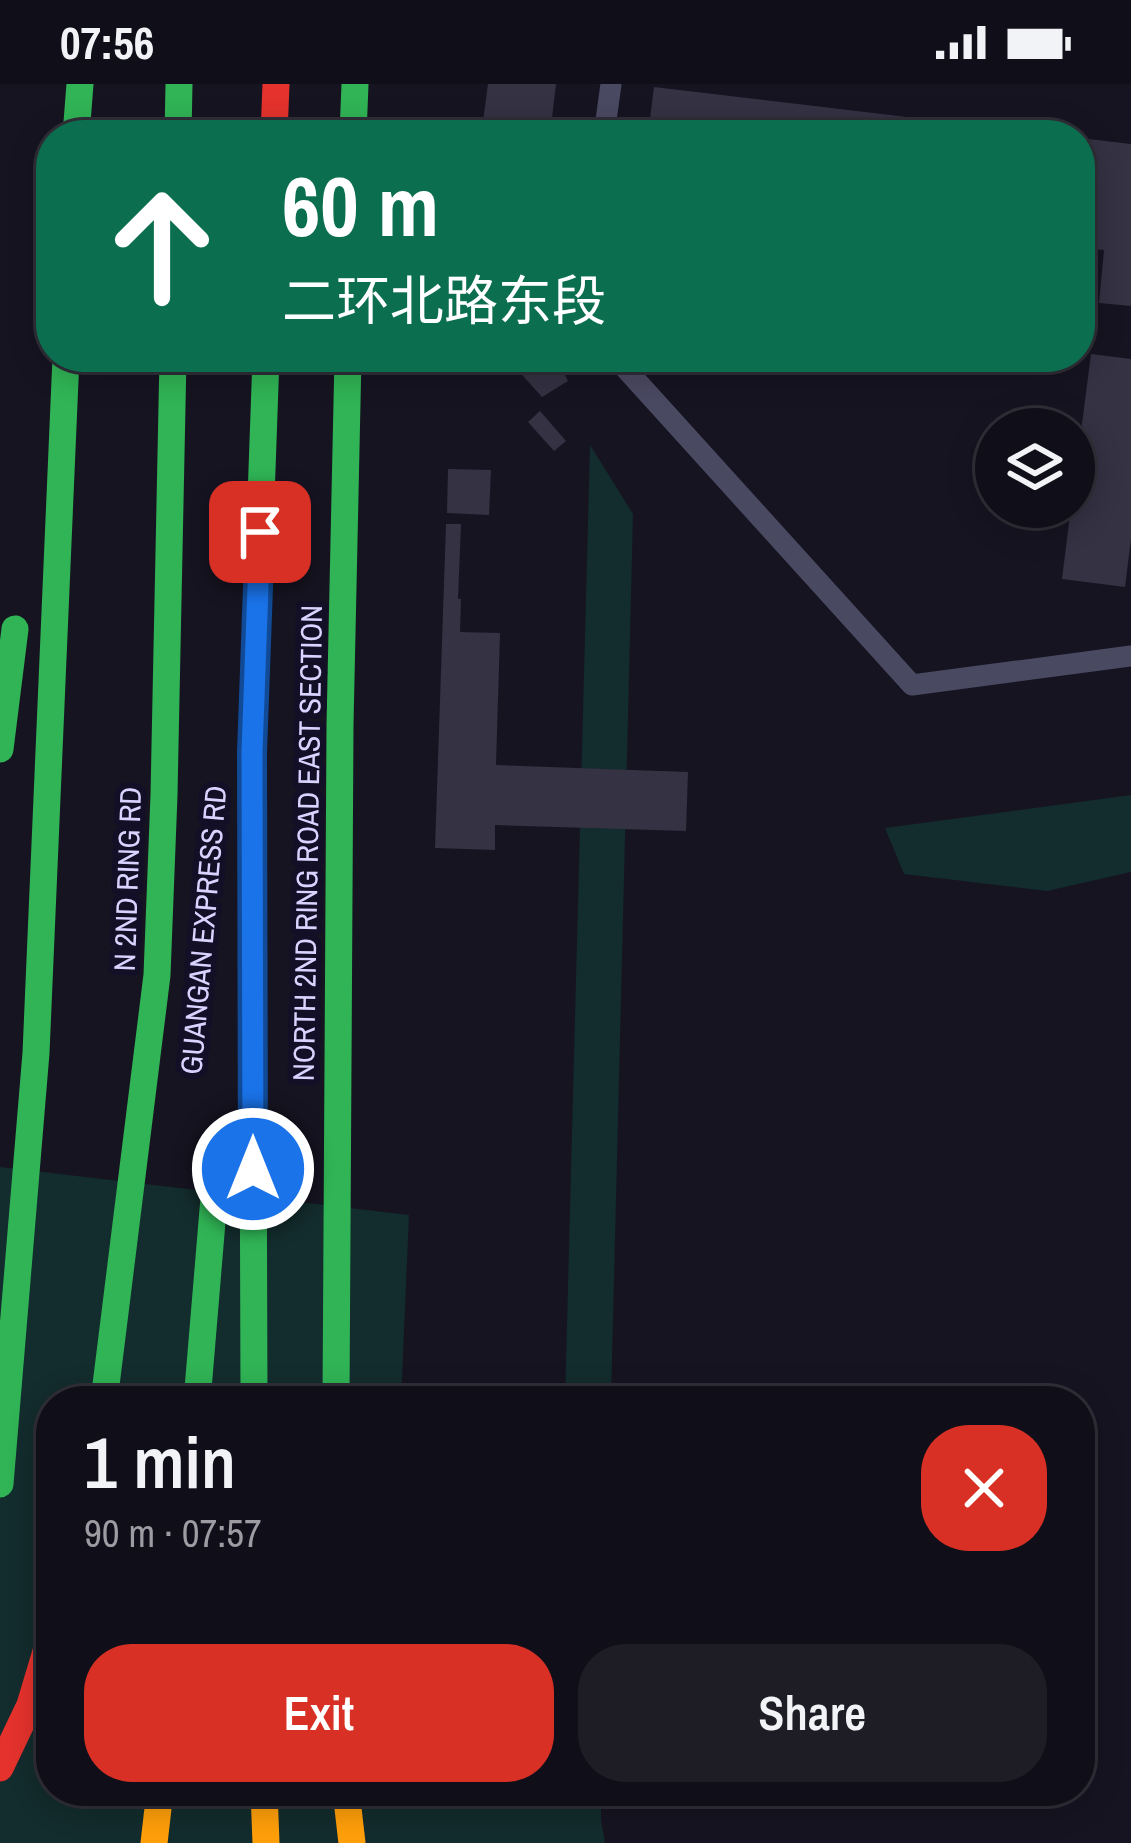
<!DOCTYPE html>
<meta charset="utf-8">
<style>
body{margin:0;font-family:"Archivo Narrow","Noto Sans SC",sans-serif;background:#1e1d26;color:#f1f3f6;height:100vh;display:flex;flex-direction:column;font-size:45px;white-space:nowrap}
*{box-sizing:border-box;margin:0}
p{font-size:39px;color:#9c9ca2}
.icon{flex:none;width:66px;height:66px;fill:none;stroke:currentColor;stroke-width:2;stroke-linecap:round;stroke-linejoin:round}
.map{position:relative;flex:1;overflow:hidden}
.side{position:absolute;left:36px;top:1302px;width:1059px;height:420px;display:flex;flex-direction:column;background:#100f19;border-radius:48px;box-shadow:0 6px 30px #0003,0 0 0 3px #302f38}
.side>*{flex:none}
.banner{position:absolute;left:36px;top:36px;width:1059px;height:252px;border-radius:48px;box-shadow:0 6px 30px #0003,0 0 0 3px #302f38;background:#0b6e4f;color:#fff;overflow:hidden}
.buttons{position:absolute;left:975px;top:324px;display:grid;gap:24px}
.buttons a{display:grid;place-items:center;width:120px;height:120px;border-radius:50%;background:#100f19;box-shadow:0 6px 30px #0003,0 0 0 3px #302f38;font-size:60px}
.pin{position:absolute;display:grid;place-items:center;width:102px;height:102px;color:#fff;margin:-51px;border-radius:24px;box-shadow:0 6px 18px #0006}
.me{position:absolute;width:132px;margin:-66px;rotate:0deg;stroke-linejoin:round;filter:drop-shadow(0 0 9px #0008)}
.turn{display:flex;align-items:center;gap:42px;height:252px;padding:0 48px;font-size:54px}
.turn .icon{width:156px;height:156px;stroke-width:2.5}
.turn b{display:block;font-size:84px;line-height:102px}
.round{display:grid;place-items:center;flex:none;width:126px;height:126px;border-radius:48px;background:#1e1d26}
.headline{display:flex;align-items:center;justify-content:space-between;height:204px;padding:0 48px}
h1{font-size:72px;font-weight:600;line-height:90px}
.action{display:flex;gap:24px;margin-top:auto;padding:24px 48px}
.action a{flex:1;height:138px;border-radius:48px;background:#d93025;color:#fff;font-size:48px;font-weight:600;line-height:138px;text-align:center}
.action a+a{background:#1e1d26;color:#f1f3f6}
.status{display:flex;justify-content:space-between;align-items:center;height:84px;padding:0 60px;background:#100f19;direction:ltr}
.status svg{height:33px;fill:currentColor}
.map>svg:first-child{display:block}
.green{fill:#132c2d}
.building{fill:#343243}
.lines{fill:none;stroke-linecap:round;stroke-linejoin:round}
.lane{stroke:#4a4962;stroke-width:21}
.fast{stroke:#30b455;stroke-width:27}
.slow{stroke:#ff9f0a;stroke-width:27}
.jam{stroke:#e5322d;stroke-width:27}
.route-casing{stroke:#114b97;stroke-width:30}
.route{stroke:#1a73e8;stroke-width:21}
.labels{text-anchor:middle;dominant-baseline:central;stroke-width:12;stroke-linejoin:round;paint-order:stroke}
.street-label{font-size:30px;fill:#d9d4ff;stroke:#130f26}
</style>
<div class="status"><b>07:56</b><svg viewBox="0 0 49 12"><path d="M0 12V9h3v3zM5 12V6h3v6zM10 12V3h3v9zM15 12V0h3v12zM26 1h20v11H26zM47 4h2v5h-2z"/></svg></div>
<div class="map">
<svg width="1131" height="1759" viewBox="0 0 1131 1759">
<rect width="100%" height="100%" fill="#161421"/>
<g class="green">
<polygon points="590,361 633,430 611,1317 565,1317"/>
<polygon points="1131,711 1131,788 1047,807 904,790 885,744"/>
<polygon points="0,1083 409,1131 401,1317 51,1317 51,1707 552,1707 555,1710 556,1707 601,1707 601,1736 605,1759 0,1759"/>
</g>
<g class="building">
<polygon points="488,0 556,0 550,51 474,51 475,44 482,45"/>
<polygon points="654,3 1033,48 1033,51 648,51"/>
<polygon points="1080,54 1131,60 1131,222 1099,219 1104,166 1080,164"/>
<polygon points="1091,270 1131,275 1131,455 1125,503 1062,495 1071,423 1074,423 1074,402"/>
<polygon points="506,273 556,273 568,297 542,313"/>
<polygon points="540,327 566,357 554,367 528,338"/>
<polygon points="448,385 491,386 489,431 447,429"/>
<polygon points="446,440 461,440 458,515 461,515 460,548 500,549 496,681 688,688 686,747 495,741 495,766 435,764"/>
</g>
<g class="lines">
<g class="lane">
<polyline points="604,51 611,0"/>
<polyline points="615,273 912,601 1131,572"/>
</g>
<g class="fast">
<polyline points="76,51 80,0"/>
<polyline points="178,51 179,0"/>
<polyline points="353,51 355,0"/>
<polyline points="0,665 15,545"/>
<polyline points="104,1317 157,891 164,711 173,273"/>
<polyline points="197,1317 215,1102"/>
<polyline points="254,1317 252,668 266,273"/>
<polyline points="336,1317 340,641 348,273"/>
<polyline points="0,1400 36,969 66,273"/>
</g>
<g class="slow">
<polyline points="264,1707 266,1759"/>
<polyline points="346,1707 352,1759"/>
<polyline points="154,1759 160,1707"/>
</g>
<g class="jam">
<polyline points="274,51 276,0"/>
<polyline points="0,1684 30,1621 51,1551"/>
</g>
</g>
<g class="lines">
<g class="route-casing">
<polyline id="route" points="253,1085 252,668 260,448"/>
</g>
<use href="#route" class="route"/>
</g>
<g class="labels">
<g class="street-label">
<text transform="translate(307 759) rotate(-89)">NORTH 2ND RING ROAD EAST SECTION</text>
<text transform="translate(127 795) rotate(-88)">N 2ND RING RD</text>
<text transform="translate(203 846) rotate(-85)">GUANGAN EXPRESS RD</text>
</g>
</g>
</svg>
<div class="buttons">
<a><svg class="icon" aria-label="layers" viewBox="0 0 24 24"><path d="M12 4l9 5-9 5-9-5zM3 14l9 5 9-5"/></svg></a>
</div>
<div class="pin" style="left:260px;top:448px;background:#d93025"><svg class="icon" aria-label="arrive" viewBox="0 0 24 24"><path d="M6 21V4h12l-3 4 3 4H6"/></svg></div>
<svg class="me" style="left:253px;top:1085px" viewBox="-20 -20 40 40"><circle r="17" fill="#1a73e8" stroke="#fff" stroke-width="3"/><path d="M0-11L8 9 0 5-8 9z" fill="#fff"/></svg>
<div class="banner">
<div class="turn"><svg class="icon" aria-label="ahead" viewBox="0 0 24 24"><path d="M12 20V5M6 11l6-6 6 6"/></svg><div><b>60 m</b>二环北路东段</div></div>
</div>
<section class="side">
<div class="headline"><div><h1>1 min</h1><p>90 m · 07:57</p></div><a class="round" style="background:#d93025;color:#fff"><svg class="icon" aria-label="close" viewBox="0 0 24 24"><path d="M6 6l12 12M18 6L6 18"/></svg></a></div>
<div class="action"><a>Exit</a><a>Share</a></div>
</section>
</div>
